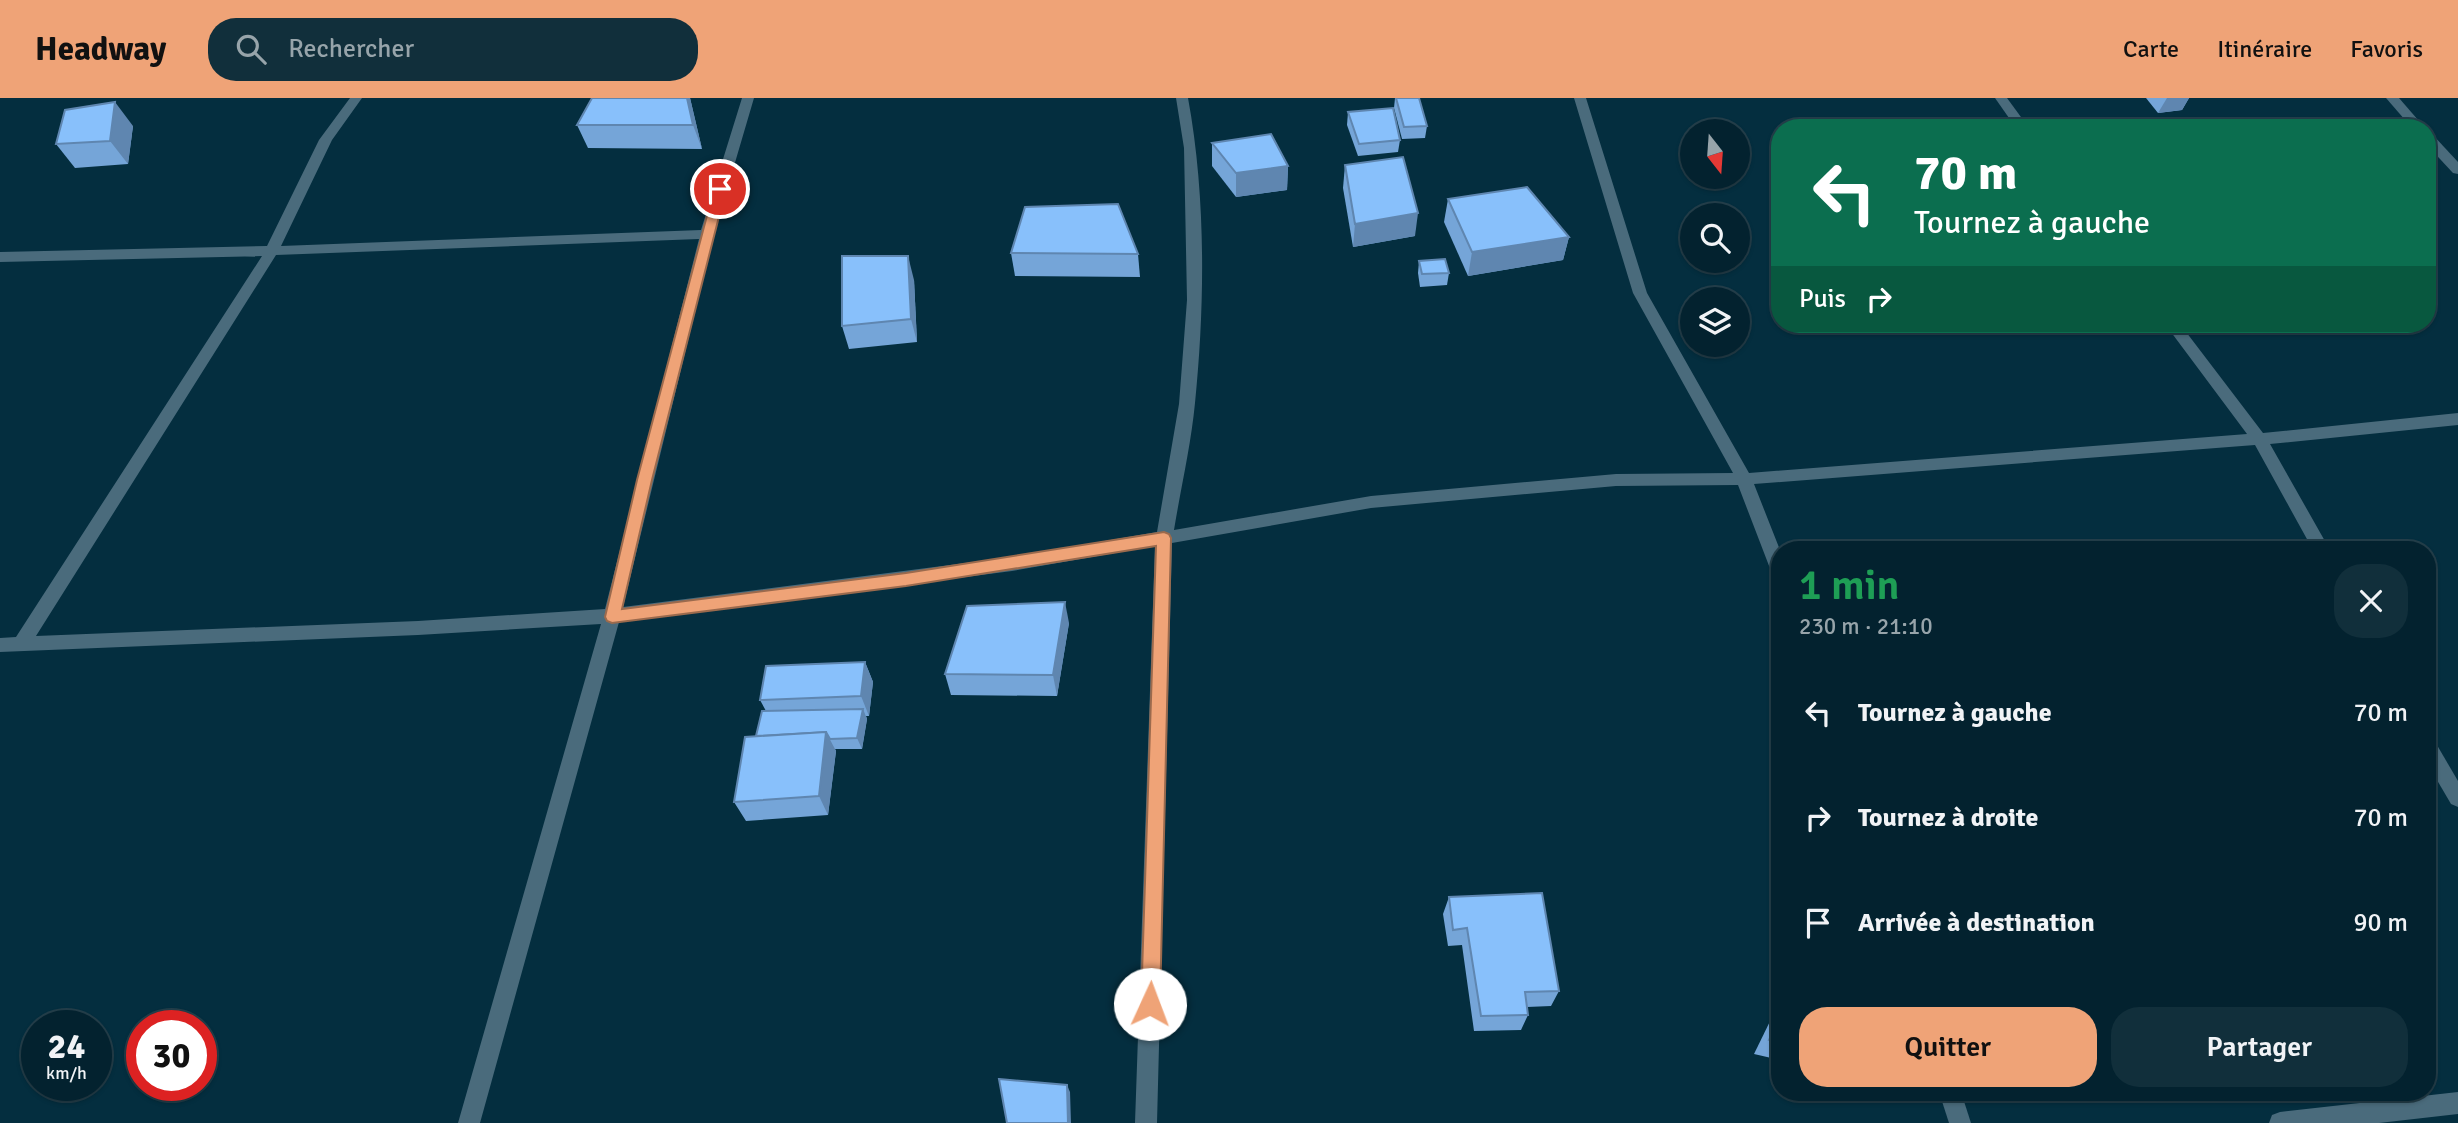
<!DOCTYPE html>
<html lang="fr">
<meta charset="utf-8">
<style>
body{margin:0;font-family:Signika,sans-serif;background:#112f3b;color:#f1f3f6;height:100vh;display:flex;flex-direction:column;font-size:26px;white-space:nowrap}
*{box-sizing:border-box;margin:0}
p{font-size:23px;color:#97a4aa}
.icon{flex:none;width:38px;height:38px;fill:none;stroke:currentColor;stroke-width:2;stroke-linecap:round;stroke-linejoin:round}
.map{position:relative;flex:1;overflow:hidden}
.side{position:absolute;left:1771px;top:443px;width:665px;height:560px;display:flex;flex-direction:column;background:#03222f;border-radius:28px;box-shadow:0 2px 5px #0004,0 0 0 2px #243f4b}
.side>*{flex:none}
.banner{position:absolute;left:1771px;top:21px;width:665px;height:214px;border-radius:28px;box-shadow:0 2px 5px #0004,0 0 0 2px #243f4b;background:#0b6e4f;color:#fff;overflow:hidden}
.needle{width:46px;rotate:163deg}
.buttons{position:absolute;left:1680px;top:21px;display:grid;gap:14px}
.buttons a{display:grid;place-items:center;width:70px;height:70px;border-radius:50%;background:#03222f;box-shadow:0 2px 5px #0004,0 0 0 2px #243f4b;font-size:35px}
.speed{position:absolute;left:21px;top:912px;display:flex;gap:14px;font-size:35px;font-weight:700;text-align:center}
.speed>*{display:grid;place-content:center;width:91px;height:91px;border-radius:50%;background:#03222f;box-shadow:0 2px 5px #0004,0 0 0 2px #243f4b;line-height:1}
.speed small{font-size:18px;font-weight:400}
.speed .limit{border:10px solid #d22;background:#fff;color:#111}
.pin{position:absolute;display:grid;place-items:center;width:60px;height:60px;color:#fff;margin:-30px;border:4px solid #fff;border-radius:50%;box-shadow:0 2px 7px #0007}
.me{position:absolute;width:77px;margin:-38px;rotate:2deg;stroke-linejoin:round;filter:drop-shadow(0 0 5px #0008)}
.turn{display:flex;align-items:center;gap:24px;height:147px;padding:0 28px;font-size:32px}
.turn .icon{width:91px;height:91px;stroke-width:2.5}
.turn b{display:block;font-size:49px;line-height:60px}
.then{display:flex;align-items:center;height:66px;padding:0 28px;background:#0003;gap:14px;font-size:26px}
.round{display:grid;place-items:center;flex:none;width:74px;height:74px;border-radius:28px;background:#112f3b}
.head{display:flex;align-items:center;justify-content:space-between;height:119px;padding:0 28px}
h1{font-size:42px;font-weight:600;line-height:52px;color:#1e9e55}
.button{display:flex;gap:14px;margin-top:auto;padding:14px 28px}
.button a{flex:1;height:80px;border-radius:28px;background:#efa377;color:#111;font-size:28px;font-weight:600;line-height:80px;text-align:center}
.button a+a{background:#112f3b;color:#f1f3f6}
ul{padding:0;list-style:none}
li{display:flex;align-items:center;gap:21px;height:105px;padding:0 28px}
li div{flex:1}
li b{display:block;font-size:26px}
li em{font-style:normal}
header{display:flex;align-items:center;gap:42px;box-sizing:border-box;height:98px;padding:0 35px;background:#efa377;color:#111}
header strong{font-size:33px}
nav{display:flex;gap:38px;margin-inline-start:auto;font-size:24px}
.search{width:490px;height:63px;background:#112f3b;display:flex;align-items:center;gap:18px;box-sizing:border-box;padding:0 24px;border-radius:28px;color:#97a4aa;font-size:26px}
.map>svg:first-child{display:block}
.lines{fill:none;stroke-linecap:round;stroke-linejoin:round}
.street{fill:#4a6b7c;fill-rule:evenodd}
.wall{fill:#75a5d8}
.shaded-wall{fill:#5f86b0}
.building{fill:#88c0fb;stroke:#5f86b0;stroke-width:2}
.route{fill:#efa377;stroke:#9b6a4d;stroke-width:2}
</style>
<header>
<strong>Headway</strong>
<div class="search"><svg class="icon" aria-label="search" viewBox="0 0 24 24"><circle cx="10" cy="10" r="6"/><path d="M15 15l6 6"/></svg>Rechercher</div>
<nav><a>Carte</a><a>Itinéraire</a><a>Favoris</a></nav>
</header>
<div class="map">
<svg width="2458" height="1025" viewBox="0 0 2458 1025">
<rect width="100%" height="100%" fill="#042e3f"/>
<g class="lines">
<g class="street">
<path d="M350,0h12l-30,42 -51,106 420,-16 41,-132h12l-40,136 -91,373 389,-50 145,-25 22,-128 8,-104 -3,-152 -8,-50h12c18,97 17,206 7,305 -4,42 -14,84 -21,127l197,-34 245,-22 117,-1 -100,-180 -59,-195h12l61,195 102,180 498,-39 -82,-110h15l83,109 195,-20v12l-188,19 60,106h-17l-58,-105 -501,39 26,66v28l-6,-2 -3,-5 -33,-86 -122,1 -245,22 -199,35 -15,580h-22l20,-577 -143,25 -393,51 -139,501h-22l143,-499 -183,11 -418,17v-14l16,-1 246,-381 -262,6v-10l267,-6 52,-106zM699,141l-94,370 -187,12 -382,15 240,-381z"/>
<polygon points="1995,0 2007,0 2029,30 2016,30"/>
<polygon points="2386,0 2399,0 2425,30 2412,30"/>
<polygon points="2427,35 2432,36 2458,64 2458,76 2453,75 2427,47"/>
<polygon points="2427,640 2434,642 2458,683 2458,709 2451,706 2427,665"/>
<polygon points="1939,994 1961,994 1971,1025 1949,1025"/>
<polygon points="2458,994 2458,1016 2379,1025 2269,1025 2272,1017 2280,1014"/>
</g>
</g>
<g class="wall">
<polygon points="592,0 690,0 702,51 588,50 577,27"/>
<polygon points="1395,0 1419,0 1427,28 1425,40 1402,41 1394,10"/>
<polygon points="2146,0 2189,0 2182,12 2158,15"/>
<polygon points="1348,14 1400,42 1398,54 1358,58 1347,27"/>
<polygon points="133,28 128,66 75,70 56,46"/>
<polygon points="1212,45 1288,68 1287,92 1236,99 1212,68"/>
<polygon points="1345,67 1415,138 1353,149 1343,90"/>
<polygon points="1448,101 1569,139 1563,162 1468,178 1444,124"/>
<polygon points="1011,155 1138,156 1140,179 1015,178"/>
<polygon points="1419,163 1449,175 1447,187 1420,189 1418,175"/>
<polygon points="914,182 917,244 849,251 842,228"/>
<polygon points="1069,525 1057,598 951,597 945,576"/>
<polygon points="865,564 873,584 869,618 866,618 867,621 862,651 835,651 836,653 828,717 746,723 734,704 756,638 766,613 760,602"/>
<polygon points="1449,799 1559,893 1551,908 1527,909 1528,917 1521,932 1474,933 1462,847 1448,848 1443,816"/>
<polygon points="1780,906 1780,962 1754,956 1777,909"/>
</g>
<g class="shaded-wall">
<polygon points="687,0 690,0 702,51 693,27"/>
<polygon points="2167,0 2189,0 2182,12 2158,15"/>
<polygon points="115,4 133,28 128,66 110,43"/>
<polygon points="1288,68 1287,92 1236,99 1236,75"/>
<polygon points="1418,115 1415,138 1353,149 1355,126"/>
<polygon points="1569,139 1563,162 1468,178 1472,154"/>
<polygon points="908,158 914,182 917,244 911,221"/>
<polygon points="1065,504 1069,525 1057,598 1053,577"/>
<polygon points="865,564 873,584 869,618 861,598"/>
<polygon points="863,611 867,621 862,651 857,640"/>
<polygon points="826,634 836,653 828,717 819,698"/>
<polygon points="1067,987 1070,994 1071,1025 1068,1025"/>
</g>
<g class="building">
<polygon points="592,0 687,0 693,27 577,27"/>
<polygon points="1396,0 1419,0 1427,28 1404,29"/>
<polygon points="115,4 110,43 56,46 65,12"/>
<polygon points="1393,10 1400,42 1359,46 1348,14"/>
<polygon points="1271,36 1288,68 1236,75 1212,45"/>
<polygon points="1403,59 1418,115 1355,126 1345,67"/>
<polygon points="1527,89 1569,139 1472,154 1448,101"/>
<polygon points="1118,106 1138,156 1011,155 1025,109"/>
<polygon points="842,158 908,158 911,221 842,228"/>
<polygon points="1445,161 1449,175 1422,176 1419,163"/>
<polygon points="1065,504 1053,577 945,576 967,508"/>
<polygon points="865,564 861,598 760,602 766,568"/>
<polygon points="863,611 857,640 830,641 826,634 756,638 762,613"/>
<polygon points="826,634 819,698 734,704 745,639"/>
<polygon points="1542,795 1559,893 1525,894 1528,917 1481,918 1467,830 1453,832 1449,799"/>
<polygon points="1780,918 1780,944 1769,942"/>
<polygon points="999,981 1067,987 1068,1025 1007,1025"/>
</g>
<polygon class="route" points="720,87 726,91 652,382 622,511 906,475 1164,434 1169,436 1171,440 1160,906 1157,913 1150,916 1143,913 1141,906 1156,448 906,488 612,525 607,523 605,519 637,382 714,91"/>
</svg>
<div class="buttons">
<a><svg class="needle" viewBox="-14 -14 28 28"><path d="M0-13l5 13h-10z" fill="#e53935"/><path d="M0 13l5-13h-10z" fill="#97a4aa"/></svg></a>
<a><svg class="icon" aria-label="search" viewBox="0 0 24 24"><circle cx="10" cy="10" r="6"/><path d="M15 15l6 6"/></svg></a>
<a><svg class="icon" aria-label="layers" viewBox="0 0 24 24"><path d="M12 4l9 5-9 5-9-5zM3 14l9 5 9-5"/></svg></a>
</div>
<div class="speed"><div>24<small>km/h</small></div><div class="limit">30</div></div>
<div class="pin" style="left:720px;top:91px;background:#d93025"><svg class="icon" aria-label="arrive" viewBox="0 0 24 24"><path d="M6 21V4h12l-3 4 3 4H6"/></svg></div>
<svg class="me" style="left:1150px;top:906px" viewBox="-20 -20 40 40"><circle r="19" fill="#fff"/><path d="M0-13L10 11 0 6-10 11z" fill="#efa377"/></svg>
<div class="banner">
<div class="turn"><svg class="icon" aria-label="left" viewBox="0 0 24 24"><path d="M17 20v-9H6M10 6l-5 5 5 5"/></svg><div><b>70 m</b>Tournez à gauche</div></div>
<div class="then">Puis<svg class="icon" aria-label="right" viewBox="0 0 24 24"><path d="M7 20v-9h11M14 6l5 5-5 5"/></svg></div>
</div>
<section class="side">
<div class="head"><div><h1>1 min</h1><p>230 m · 21:10</p></div><a class="round"><svg class="icon" aria-label="close" viewBox="0 0 24 24"><path d="M6 6l12 12M18 6L6 18"/></svg></a></div>
<ul>
<li><svg class="icon" aria-label="left" viewBox="0 0 24 24"><path d="M17 20v-9H6M10 6l-5 5 5 5"/></svg><div><b>Tournez à gauche</b></div><em>70 m</em></li>
<li><svg class="icon" aria-label="right" viewBox="0 0 24 24"><path d="M7 20v-9h11M14 6l5 5-5 5"/></svg><div><b>Tournez à droite</b></div><em>70 m</em></li>
<li><svg class="icon" aria-label="arrive" viewBox="0 0 24 24"><path d="M6 21V4h12l-3 4 3 4H6"/></svg><div><b>Arrivée à destination</b></div><em>90 m</em></li>
</ul>
<div class="button"><a>Quitter</a><a>Partager</a></div>
</section>
</div>
